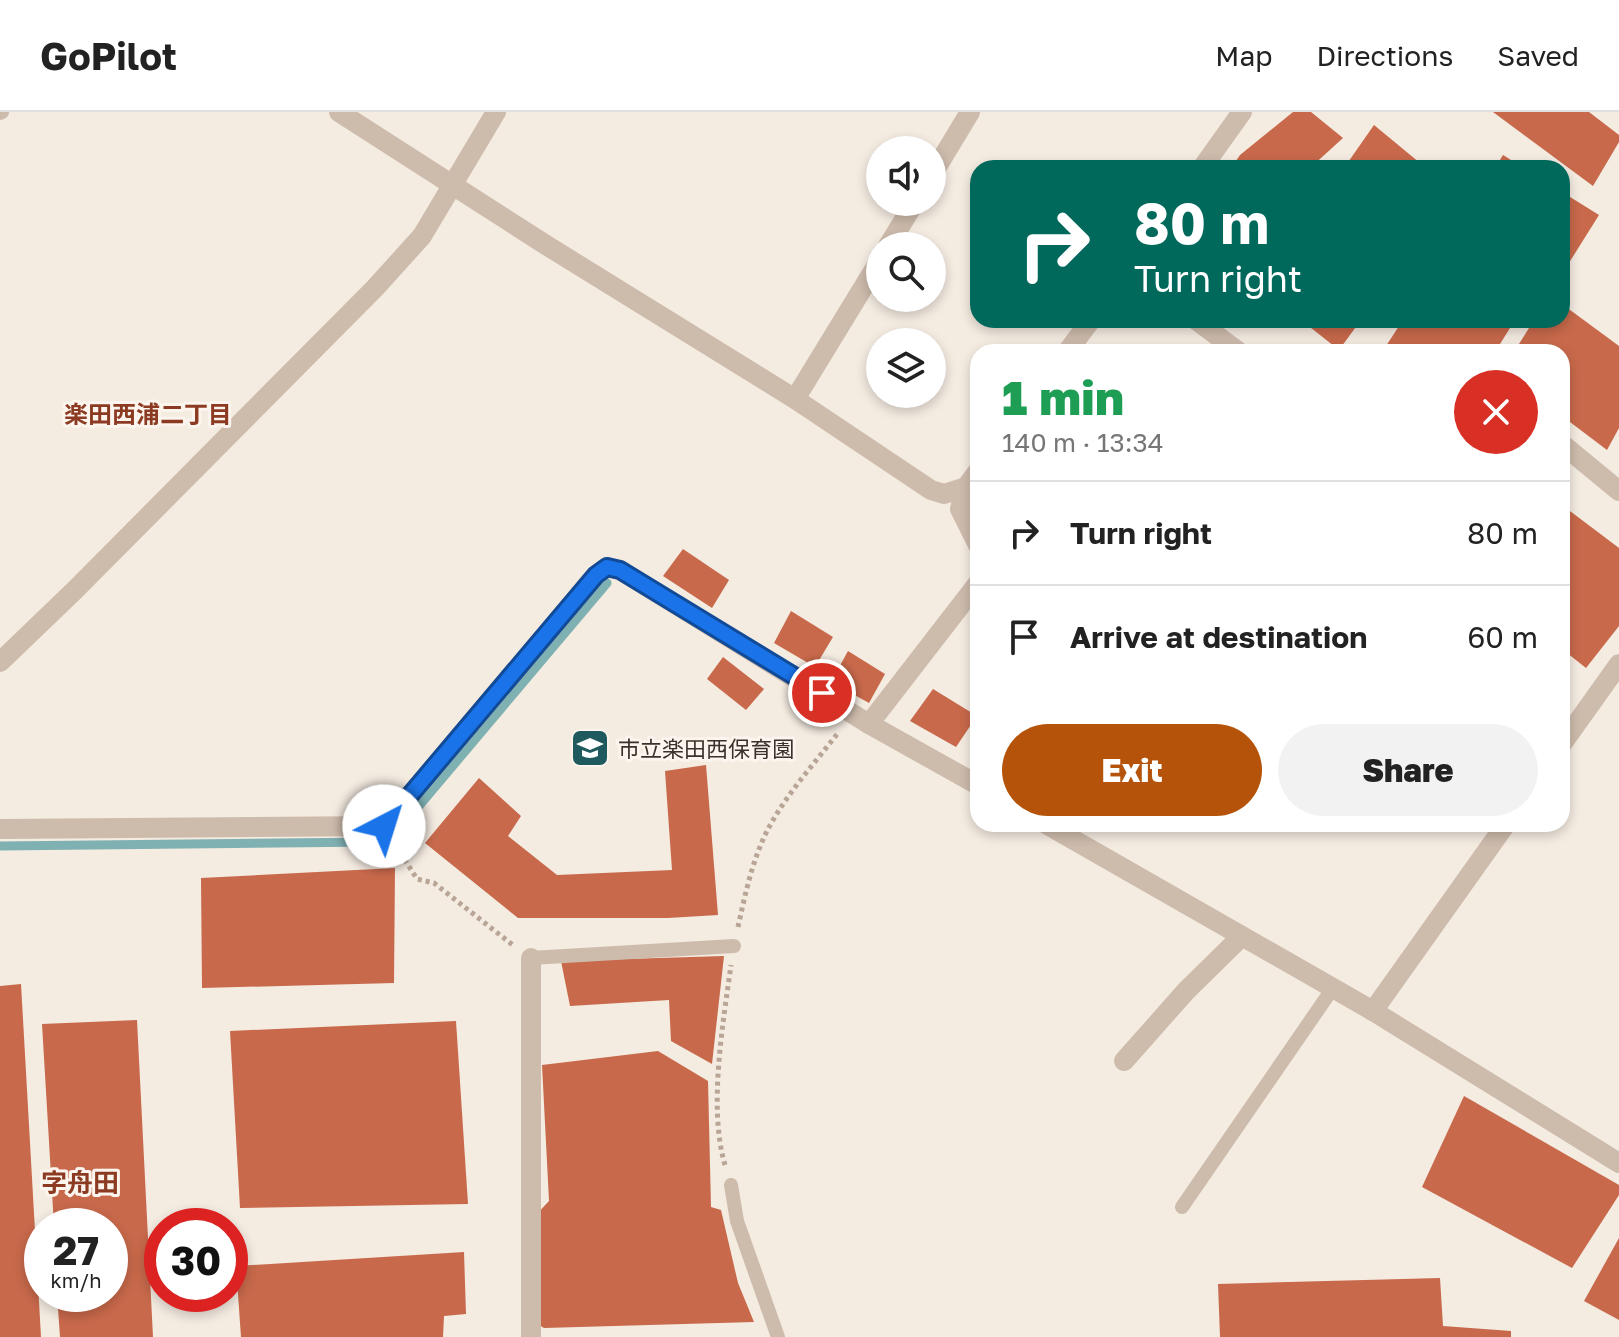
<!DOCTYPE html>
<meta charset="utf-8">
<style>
body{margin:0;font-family:"Golos Text","Noto Sans JP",sans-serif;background:#f2f2f2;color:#222;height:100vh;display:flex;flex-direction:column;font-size:30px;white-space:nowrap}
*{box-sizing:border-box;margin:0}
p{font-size:26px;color:#767676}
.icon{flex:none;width:44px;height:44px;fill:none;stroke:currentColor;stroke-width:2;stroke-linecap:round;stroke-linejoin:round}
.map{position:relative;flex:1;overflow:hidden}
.sheet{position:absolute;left:970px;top:232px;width:600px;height:488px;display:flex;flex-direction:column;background:#fff;border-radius:24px;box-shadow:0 4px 12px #0003}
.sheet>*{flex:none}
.banner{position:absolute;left:970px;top:48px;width:600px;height:168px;border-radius:24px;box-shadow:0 4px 12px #0003;background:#00695c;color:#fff;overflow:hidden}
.buttons{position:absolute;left:866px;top:24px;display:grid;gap:16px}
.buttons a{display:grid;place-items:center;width:80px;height:80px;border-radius:50%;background:#fff;box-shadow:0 4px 12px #0003;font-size:40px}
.speed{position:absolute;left:24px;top:1096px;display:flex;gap:16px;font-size:40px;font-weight:700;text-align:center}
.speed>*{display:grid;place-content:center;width:104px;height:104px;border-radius:50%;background:#fff;box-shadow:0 4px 12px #0003;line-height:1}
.speed small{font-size:20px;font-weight:400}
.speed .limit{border:12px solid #d22;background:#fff;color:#111}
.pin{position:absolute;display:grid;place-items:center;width:68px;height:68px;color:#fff;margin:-34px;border:4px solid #fff;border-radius:50%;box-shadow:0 2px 8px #0007}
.me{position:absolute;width:88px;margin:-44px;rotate:40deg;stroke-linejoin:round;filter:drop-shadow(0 0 6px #0008)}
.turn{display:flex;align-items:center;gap:28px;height:168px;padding:0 32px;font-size:36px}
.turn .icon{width:104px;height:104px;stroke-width:2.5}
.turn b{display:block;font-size:56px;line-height:68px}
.round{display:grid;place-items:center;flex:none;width:84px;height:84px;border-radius:42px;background:#f2f2f2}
.overview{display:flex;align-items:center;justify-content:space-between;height:136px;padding:0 32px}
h1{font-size:48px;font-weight:800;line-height:60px;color:#1e9e55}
.action{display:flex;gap:16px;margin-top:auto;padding:16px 32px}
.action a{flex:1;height:92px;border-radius:48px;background:#b45309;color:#fff;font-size:32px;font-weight:800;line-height:92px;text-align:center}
.action a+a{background:#f2f2f2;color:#222}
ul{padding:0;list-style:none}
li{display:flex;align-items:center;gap:24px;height:104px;padding:0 32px;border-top:2px solid #e0e0e0}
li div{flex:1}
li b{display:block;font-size:30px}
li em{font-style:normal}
header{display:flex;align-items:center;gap:48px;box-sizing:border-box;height:112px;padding:0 40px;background:#fff;border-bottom:2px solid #e0e0e0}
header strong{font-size:38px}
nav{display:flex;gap:44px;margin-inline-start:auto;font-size:28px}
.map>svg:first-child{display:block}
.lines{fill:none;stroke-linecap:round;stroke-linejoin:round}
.stream{stroke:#7fb0b2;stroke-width:9}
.building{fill:#c8694b}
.path{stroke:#b9a596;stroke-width:5;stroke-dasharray:4 4;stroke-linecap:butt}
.lane{stroke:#cdbbac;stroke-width:14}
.street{stroke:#cdbbac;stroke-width:20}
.route-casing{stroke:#114b97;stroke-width:20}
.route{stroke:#1a73e8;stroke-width:14}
.labels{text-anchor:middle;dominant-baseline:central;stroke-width:6;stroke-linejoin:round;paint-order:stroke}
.poi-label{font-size:22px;fill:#3b302b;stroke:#fbf5ee;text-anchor:start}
.neighbourhood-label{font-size:24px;font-weight:bold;fill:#8c3b22;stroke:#fbf5ee}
.quarter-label{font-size:26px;font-weight:bold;fill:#8c3b22;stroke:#fbf5ee}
</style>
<header>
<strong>GoPilot</strong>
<nav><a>Map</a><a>Directions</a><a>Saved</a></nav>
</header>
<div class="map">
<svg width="1619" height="1225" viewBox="0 0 1619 1225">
<rect width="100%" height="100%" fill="#f4ebe1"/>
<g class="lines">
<g class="stream">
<polyline points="397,720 607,471"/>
<polyline points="0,734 375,730"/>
</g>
</g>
<g class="building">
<polygon points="1293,0 1311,0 1343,26 1310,56 1231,56 1240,43"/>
<polygon points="1493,0 1589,0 1619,23 1619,30 1593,74"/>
<polygon points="1374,13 1426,56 1344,56"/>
<polygon points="1503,43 1524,56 1495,56"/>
<polygon points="1562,80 1599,103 1562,162"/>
<polygon points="1562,192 1619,234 1619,316 1607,338 1562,304 1562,240 1514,240 1534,208 1562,208"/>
<polygon points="1301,208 1361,208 1339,238"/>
<polygon points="1403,208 1515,208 1495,240 1382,240"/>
<polygon points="1562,393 1619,436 1619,514 1586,556 1562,537"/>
<polygon points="683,437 729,468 712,496 663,464"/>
<polygon points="791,499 833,525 815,555 774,531"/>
<polygon points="848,539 885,562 869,591 831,570"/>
<polygon points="723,545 764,577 746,598 707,567"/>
<polygon points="933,577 977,604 956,635 910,609"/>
<polygon points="706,653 718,803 668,806 518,806 425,731 479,666 521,704 508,724 557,763 672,758 665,659"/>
<polygon points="395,756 394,871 202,876 201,766"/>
<polygon points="724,844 712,952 671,929 669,888 570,894 561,849"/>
<polygon points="21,872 41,1225 0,1225 0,874"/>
<polygon points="137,908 153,1225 60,1225 57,1182 110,1182 110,1114 54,1114 42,912"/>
<polygon points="456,909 468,1092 240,1096 230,919"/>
<polygon points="658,939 708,969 711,1095 721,1098 738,1171 754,1210 544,1216 539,1213 534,1105 549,1089 542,953"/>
<polygon points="1464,984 1619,1073 1619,1083 1572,1156 1422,1075"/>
<polygon points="1619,1126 1619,1208 1584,1189"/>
<polygon points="464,1140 466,1202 444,1204 443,1225 241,1225 236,1154"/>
<polygon points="1440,1166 1443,1214 1511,1219 1511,1225 1220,1225 1218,1172"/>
</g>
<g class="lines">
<g class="path">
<polyline points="396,734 417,767 434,771 514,834"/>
<path d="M738,815c7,-32 14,-65 28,-94 18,-36 47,-68 72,-100"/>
<path d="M725,1053c-17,-57 -2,-141 6,-200"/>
</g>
<g class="lane">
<polyline points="0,1 2,0"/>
<polyline points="531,846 734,834"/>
<polyline points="731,1073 737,1109 778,1225"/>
<polyline points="1182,1095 1333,876"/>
</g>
<g class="street">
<polyline points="339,0 546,133 795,287 931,378 944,382 966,375"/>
<polyline points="1202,56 1242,0"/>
<polyline points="932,63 970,0"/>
<polyline points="888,134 915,90"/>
<polyline points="1196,208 1239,240"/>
<polyline points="1067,240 1091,208"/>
<polyline points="795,287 880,148"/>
<polyline points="1562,332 1619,379"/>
<polyline points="978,359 966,375 960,397 978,433"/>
<polyline points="0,550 75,478 375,176 422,124 496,0"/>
<polyline points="869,612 978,471"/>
<polyline points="1562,632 1619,552"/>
<polyline points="1046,712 1373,899 1619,1051"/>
<polyline points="0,717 384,714 596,463 607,455 620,458 869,612 978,673"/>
<polyline points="531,846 531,1225"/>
<polyline points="1373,899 1506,712"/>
<polyline points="1124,949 1186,879 1242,824"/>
</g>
</g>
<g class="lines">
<g class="route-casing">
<polyline id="route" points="384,714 596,463 607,455 620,458 822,581"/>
</g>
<use href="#route" class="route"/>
</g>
<defs>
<g id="school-square" transform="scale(2)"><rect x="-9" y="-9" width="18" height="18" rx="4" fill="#1f5a5e" stroke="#fbf5ee"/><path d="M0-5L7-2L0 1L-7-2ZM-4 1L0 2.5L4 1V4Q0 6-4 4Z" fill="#fff"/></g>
</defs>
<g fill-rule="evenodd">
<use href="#school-square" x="590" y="636"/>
</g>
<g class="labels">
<g class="poi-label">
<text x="618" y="636">市立楽田西保育園</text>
</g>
<g class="neighbourhood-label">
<text x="148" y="301">楽田西浦二丁目</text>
</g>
<g class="quarter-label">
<text x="80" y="1070">字舟田</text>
</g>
</g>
</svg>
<div class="buttons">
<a><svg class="icon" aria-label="sound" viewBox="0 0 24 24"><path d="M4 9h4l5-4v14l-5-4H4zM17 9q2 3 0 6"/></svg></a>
<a><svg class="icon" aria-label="search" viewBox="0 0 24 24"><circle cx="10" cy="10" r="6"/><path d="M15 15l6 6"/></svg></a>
<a><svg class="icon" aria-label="layers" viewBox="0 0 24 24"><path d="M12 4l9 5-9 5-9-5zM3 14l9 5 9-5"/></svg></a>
</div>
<div class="speed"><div>27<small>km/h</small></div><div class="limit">30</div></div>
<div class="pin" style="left:822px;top:581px;background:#d93025"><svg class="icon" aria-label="arrive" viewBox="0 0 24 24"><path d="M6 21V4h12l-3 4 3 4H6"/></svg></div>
<svg class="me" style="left:384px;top:714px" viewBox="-20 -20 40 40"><circle r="19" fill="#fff"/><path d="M0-13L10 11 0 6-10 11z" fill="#1a73e8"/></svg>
<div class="banner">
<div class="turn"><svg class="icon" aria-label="right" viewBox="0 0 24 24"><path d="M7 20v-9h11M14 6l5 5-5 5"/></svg><div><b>80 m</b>Turn right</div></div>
</div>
<section class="sheet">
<div class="overview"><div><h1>1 min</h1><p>140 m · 13:34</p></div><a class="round" style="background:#d93025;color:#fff"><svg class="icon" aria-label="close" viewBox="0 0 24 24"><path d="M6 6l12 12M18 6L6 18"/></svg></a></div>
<ul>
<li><svg class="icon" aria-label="right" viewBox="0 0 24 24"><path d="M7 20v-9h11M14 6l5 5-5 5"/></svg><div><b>Turn right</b></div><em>80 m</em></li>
<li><svg class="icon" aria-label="arrive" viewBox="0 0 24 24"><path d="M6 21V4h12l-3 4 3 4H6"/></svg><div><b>Arrive at destination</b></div><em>60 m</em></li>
</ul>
<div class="action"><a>Exit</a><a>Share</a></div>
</section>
</div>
